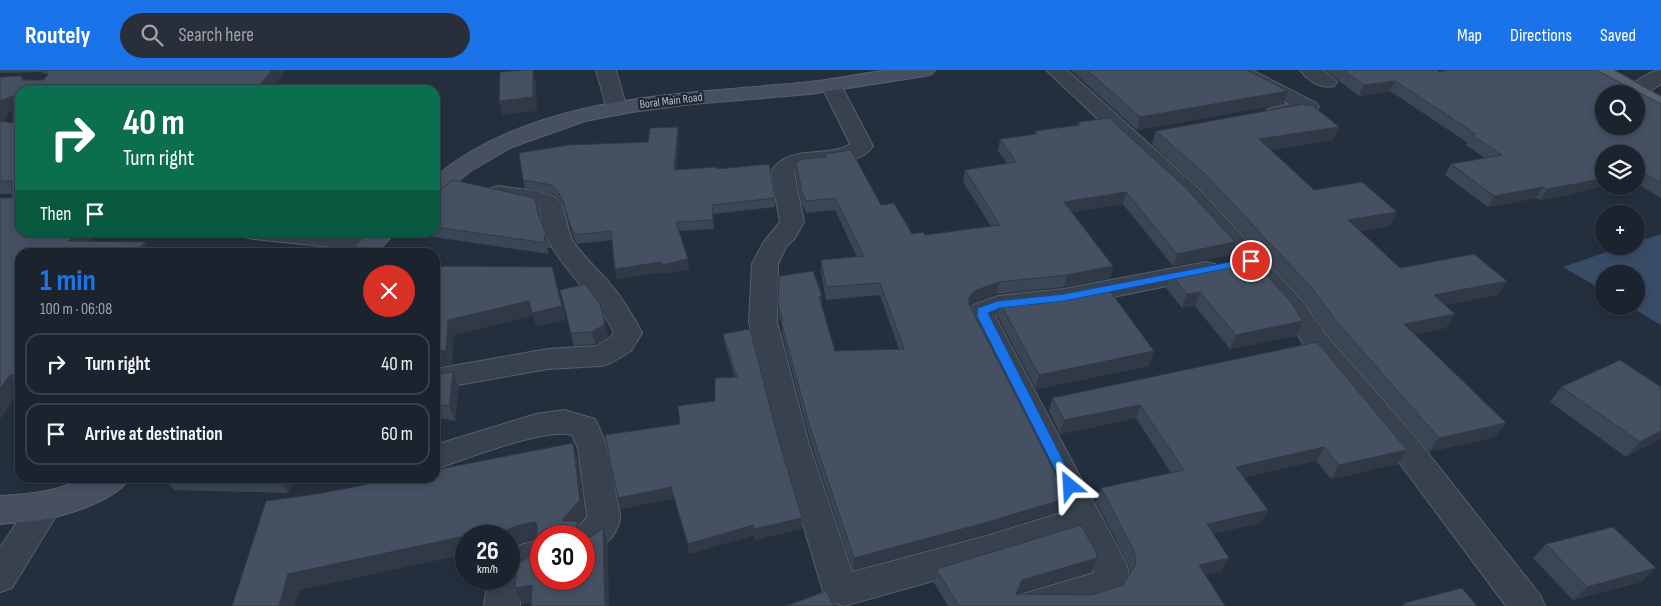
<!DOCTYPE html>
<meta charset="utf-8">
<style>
body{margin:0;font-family:"Sofia Sans Condensed",sans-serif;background:#282f3a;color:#f1f3f6;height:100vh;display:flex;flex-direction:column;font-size:19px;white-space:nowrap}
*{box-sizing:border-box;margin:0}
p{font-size:16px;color:#a0a4aa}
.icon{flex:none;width:28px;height:28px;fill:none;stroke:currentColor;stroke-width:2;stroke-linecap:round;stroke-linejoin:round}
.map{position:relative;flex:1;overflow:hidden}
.drawer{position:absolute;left:15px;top:178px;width:425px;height:235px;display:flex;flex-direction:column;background:#1b232e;border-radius:15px;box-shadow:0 2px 8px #0003,0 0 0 1px #39404a}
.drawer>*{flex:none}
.top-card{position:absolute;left:15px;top:15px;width:425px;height:152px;border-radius:15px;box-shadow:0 2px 8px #0003,0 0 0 1px #39404a;background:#0b6e4f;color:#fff;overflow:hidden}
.tools{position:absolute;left:1595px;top:15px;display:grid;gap:10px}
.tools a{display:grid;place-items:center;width:50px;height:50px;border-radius:50%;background:#1b232e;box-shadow:0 2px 8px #0003,0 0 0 1px #39404a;font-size:25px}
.speed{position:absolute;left:455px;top:455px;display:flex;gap:10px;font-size:25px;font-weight:700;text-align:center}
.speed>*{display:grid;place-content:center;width:65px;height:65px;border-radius:50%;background:#1b232e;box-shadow:0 2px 8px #0003,0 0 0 1px #39404a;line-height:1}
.speed small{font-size:12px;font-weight:400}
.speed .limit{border:8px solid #d22;background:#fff;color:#111}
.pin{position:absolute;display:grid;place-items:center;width:42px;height:42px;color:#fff;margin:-21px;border:2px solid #fff;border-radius:50%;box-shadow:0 1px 5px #0007}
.me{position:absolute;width:55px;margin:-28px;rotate:333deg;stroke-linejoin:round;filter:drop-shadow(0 0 4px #0008)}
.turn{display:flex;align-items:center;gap:18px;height:105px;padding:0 25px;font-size:22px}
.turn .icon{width:65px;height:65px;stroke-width:2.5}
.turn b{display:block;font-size:35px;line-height:42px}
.then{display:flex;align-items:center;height:48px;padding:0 25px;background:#0003;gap:10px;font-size:19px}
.round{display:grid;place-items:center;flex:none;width:52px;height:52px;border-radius:26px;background:#282f3a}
.overview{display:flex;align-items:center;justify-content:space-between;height:85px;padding:0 25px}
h1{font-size:30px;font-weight:700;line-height:38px;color:#1a73e8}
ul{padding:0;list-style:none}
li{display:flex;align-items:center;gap:15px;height:62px;margin:0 10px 8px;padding:0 15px;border:2px solid #39404a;border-radius:15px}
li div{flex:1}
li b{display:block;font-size:19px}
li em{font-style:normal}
header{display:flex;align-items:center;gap:30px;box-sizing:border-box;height:70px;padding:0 25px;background:#1a73e8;color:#fff}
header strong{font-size:24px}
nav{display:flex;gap:28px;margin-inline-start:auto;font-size:18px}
.search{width:350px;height:45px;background:#282f3a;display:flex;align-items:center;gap:12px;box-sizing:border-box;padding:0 18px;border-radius:28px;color:#a0a4aa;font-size:19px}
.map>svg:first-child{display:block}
.water{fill:#394c67}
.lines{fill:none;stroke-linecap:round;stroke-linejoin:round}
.minor-casing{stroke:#565f6c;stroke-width:2}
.secondary-casing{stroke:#565f6c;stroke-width:2}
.primary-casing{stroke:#414a57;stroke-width:2}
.minor{fill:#38414e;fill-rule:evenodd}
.secondary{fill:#465061;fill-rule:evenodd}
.primary{fill:#56606e;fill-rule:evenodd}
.wall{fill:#3b4654;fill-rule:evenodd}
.shaded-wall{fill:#303945}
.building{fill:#455162;stroke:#303945;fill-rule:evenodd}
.route{fill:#1a73e8;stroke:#114b97}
.labels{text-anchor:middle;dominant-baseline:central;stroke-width:4.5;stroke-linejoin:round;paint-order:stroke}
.far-street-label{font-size:12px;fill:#b4bcc9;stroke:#1d2633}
</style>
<header>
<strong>Routely</strong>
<div class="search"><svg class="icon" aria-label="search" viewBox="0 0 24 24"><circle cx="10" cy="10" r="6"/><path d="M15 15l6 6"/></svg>Search here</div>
<nav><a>Map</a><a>Directions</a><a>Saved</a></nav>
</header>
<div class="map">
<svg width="1661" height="536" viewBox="0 0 1661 536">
<rect width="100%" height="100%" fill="#242f3e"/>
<polygon class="water" points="1661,164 1661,255 1629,236 1636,236 1636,204 1604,204 1604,221 1563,197 1624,176 1636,176 1636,172"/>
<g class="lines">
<g class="minor-casing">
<g id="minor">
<polygon points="596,0 616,0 627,39 624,43 617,45 610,43 607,39"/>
<polygon points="1046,0 1067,0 1199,119 1304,233 1327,266 1417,369 1540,525 1545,536 1506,536 1395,387 1307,280 1286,245 1183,129"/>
<path d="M1227,0h25l64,33 3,4 -3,4c-14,4 -34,10 -48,6l-3,-4 3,-4 21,-5 -59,-30z"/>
<path d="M1300,0h23l14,12 -3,4c-13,3 -26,-5 -34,-16z"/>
<path d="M1661,0v14l-18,11 -7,2v-3h-8l-2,-3c6,-9 24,-20 35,-21z"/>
<path d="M831,9l7,2 3,4 32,61c-17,25 -57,11 -79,27l10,49 -9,16 -9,9 -8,17 -1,58 32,122 43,128 134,-36 81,-25 -98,-195v-5l4,-6 25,-9 66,-7 142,-27 9,2 4,6 -4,6 -9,2 -142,29 -62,6 -7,3 132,249 2,11 -12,20 -30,10h-73l5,-11 75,-22 -1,-8 -15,-29 -92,30 -142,40 -15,-4 -6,-11 -44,-147 -30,-122 3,-58 11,-21 17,-21 -9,-51c19,-28 56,-12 79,-27l-29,-59 3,-4z"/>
<path d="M499,116c15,3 44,4 56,11 12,7 10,31 18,44 9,14 22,26 33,38 14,16 26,34 36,54l-11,18 -20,12 -10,3 -53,3 -113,20v-20l113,-20 48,-3 15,-9 3,-4c-19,-43 -74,-78 -74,-125l-49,-10 -4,-5 4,-5z"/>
<path d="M242,162c44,0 96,-5 138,6l3,5 -3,5 -9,3 -117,-12 -9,-2z"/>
<path d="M564,340l31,9c14,27 17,51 22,81 1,6 4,14 3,19 -3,18 -20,32 -36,37v-20h-14l17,-19 -9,-69 -6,-13c-26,-8 -108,25 -137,34v-24l101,-31z"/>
<polygon points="46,423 58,426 62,436 12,518 0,522 0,478 34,426"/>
<polygon points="541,470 541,500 532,502 522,510 520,536 484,536 488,509 509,509 509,480 523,474"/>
</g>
</g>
<g class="secondary-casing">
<g id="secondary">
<path d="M888,0h47l-3,4 -7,2 -115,18 -118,10 -60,8 -47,9 -73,26 -43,25 -26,22 -8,2v-19c101,-84 250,-82 374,-95 26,-3 52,-8 79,-12z"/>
<polygon points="368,162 396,162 377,182 352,182"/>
<path d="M85,408h44c-11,21 -59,36 -82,41 -15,3 -32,3 -47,5v-28c31,-2 57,-4 85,-18z"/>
</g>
</g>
<g class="primary-casing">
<polygon id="primary" points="1589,0 1613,0 1661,27 1661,41 1636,29 1636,24 1627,24 1592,4"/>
</g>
<use href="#minor" class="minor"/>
<use href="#secondary" class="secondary"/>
<use href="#primary" class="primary"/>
</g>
<g class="wall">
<path d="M0,0h286l-266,182v137l-20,30 12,-225h-12v-117l22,-1 2,4h19l5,-5 -7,-3 -41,1zM13,41v12l-9,-1 4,-9z"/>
<polygon points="1071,0 1246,0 1288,21 1283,34 1137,60"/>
<polygon points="1325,0 1437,0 1439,2 1661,34 1661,128 1636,113 1636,84 1568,125 1540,130 1536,128 1488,137 1445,105 1451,94 1485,88 1466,75 1468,73 1390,21 1359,26"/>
<polygon points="1078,52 1230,185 1173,196 1123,134 1072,142 1113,196 1110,208 1064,217 997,224 972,233 970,236 1068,428 1064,440 985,464 853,500 811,373 782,263 782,256 779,247 778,235 822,236 835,281 899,279 880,225 826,230 821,202 821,190 857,187 835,140 806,143 802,134 796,104 796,92 825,87 825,84 912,164 925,165 991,156 963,112 965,100 1007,93 998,81 1000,69 1034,64 1035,61 1077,55"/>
<polygon points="678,57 679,66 676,100 717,99 775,128 775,137 713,144 714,159 679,161 689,199 663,204 663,202 617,209 612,170 577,174 572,164 566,140 560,129 554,124 525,119 523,110 648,72"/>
<polygon points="1339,57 1333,70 1270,80 1314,120 1390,156 1360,161 1400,198 1507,211 1497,225 1445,235 1446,258 1414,264 1495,367 1429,382 1328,265 1305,232 1200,118 1152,74 1156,61"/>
<polygon points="435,124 538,140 540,149 547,166 551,178 547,178 549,184 406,163 406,162 435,162"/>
<polygon points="1171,204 1303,251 1296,266 1230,279 1195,236 1182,238 1166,218"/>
<polygon points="1000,233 1149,296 1036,319 998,247"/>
<polygon points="605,254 608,267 595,274 574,276 571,263"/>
<polygon points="723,264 777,364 802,459 755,470 754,465 690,484 674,428 621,439 680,354 715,331 735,307 725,275"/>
<polygon points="1317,272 1407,380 1398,394 1331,409 1316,391 1244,407 1268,440 1260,453 1213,464 1221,501 1205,505 1225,536 948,536 934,513 936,499 1097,488 1092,502 1018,523 1018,524 1092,525 1123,515 1130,503 1129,495 1096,432 1101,418 1171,403 1136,348 1060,364 1049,341 1052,328"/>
<polygon points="435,305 459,317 455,351 435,347"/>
<polygon points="1561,317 1661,317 1661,368 1626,387 1550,332"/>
<polygon points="164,408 296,408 288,423 174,420"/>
<polygon points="1546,474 1641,512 1573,530 1533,488"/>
<polygon points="1405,533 1477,536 1402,536"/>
</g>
<g class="shaded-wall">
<polygon points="272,0 286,0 271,20 256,20"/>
<polygon points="533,0 536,12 537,41 502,45 499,31"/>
<polygon points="1395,11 1390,21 1359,26 1364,15"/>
<polygon points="1288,21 1283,34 1137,60 1140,47"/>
<polygon points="13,26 20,38 8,43 3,53 0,52 0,31"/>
<polygon points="678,57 679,66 675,109 674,100"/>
<polygon points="1339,57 1333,70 1254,82 1259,69"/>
<polygon points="1604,108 1604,116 1605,116 1568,125 1540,130 1547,119"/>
<polygon points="1543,117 1536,128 1488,137 1494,126"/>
<polygon points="1126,122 1123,134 1061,144 1064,132"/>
<polygon points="535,128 538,140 541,156 538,144"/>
<polygon points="1397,142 1390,156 1341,164 1348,150"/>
<polygon points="77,162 99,162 78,182 68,171"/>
<polygon points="145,172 152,182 136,182"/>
<polygon points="1235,172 1230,185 1173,196 1177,184"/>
<polygon points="688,189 689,199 663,204 662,195"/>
<polygon points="661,192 663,202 617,209 615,199"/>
<polygon points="1113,196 1110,208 1064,217 1067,205"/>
<polygon points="552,197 566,250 536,257 533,246 454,265 452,294 435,298 435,282 448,250"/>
<polygon points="1507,211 1497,225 1425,239 1434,225"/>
<polygon points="999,212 997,224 972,233 967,240 969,227 974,221"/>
<polygon points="1200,222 1195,236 1182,238 1187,224"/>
<polygon points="819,226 822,226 822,238"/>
<polygon points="1455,244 1446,258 1395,268 1404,254"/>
<polygon points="1303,251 1296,266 1230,279 1236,265"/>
<polygon points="605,254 608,267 595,274 592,262"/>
<polygon points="1154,281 1149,296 1036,319 1039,305"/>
<polygon points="453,302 459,317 455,351 449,336"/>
<polygon points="10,305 20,317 20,319 0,349 0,319"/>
<polygon points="1140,335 1136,348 1060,364 1064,350"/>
<polygon points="1506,353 1495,367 1429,382 1439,368"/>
<polygon points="1661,361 1661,368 1626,387 1640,372"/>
<polygon points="573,373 578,390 585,446 578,455 582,466 568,466 562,450"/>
<polygon points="1324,377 1316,391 1230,410 1236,397"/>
<polygon points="1407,380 1398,394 1331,409 1339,395"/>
<polygon points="279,408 296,408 288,423 278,409"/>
<polygon points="671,417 674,428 621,439 618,428"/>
<polygon points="1068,428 1064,440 985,464 853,500 854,488"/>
<polygon points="1268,440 1260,453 1200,467 1207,454"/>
<polygon points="802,448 802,459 755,470 754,459"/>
<polygon points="534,452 541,468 523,472 509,479 509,466 466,466 466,484 300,520 295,536 279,536 288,504 498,459"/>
<polygon points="753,455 754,465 690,484 688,474"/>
<polygon points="603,458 608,474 609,536 605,536"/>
<polygon points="1097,488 1092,502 1018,523 1013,536 1016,524 1022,510"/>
<polygon points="1229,488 1221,501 1192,508 1199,495"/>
<polygon points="1656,498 1641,512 1573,530 1587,517"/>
<polygon points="532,515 539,531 522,534 515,518"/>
</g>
<g class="building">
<polygon points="45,0 272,0 256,20 20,20 20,162 77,162 68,171 145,172 136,182 20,182 20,305 10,305 0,319 0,128 12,128 12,111 0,111 0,51 13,53 13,26 0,31 0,7 22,6 22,10 43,10 48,5"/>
<polygon points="523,0 533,0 533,27 499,31 500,2"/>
<polygon points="1087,0 1246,0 1288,21 1140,47"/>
<path d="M1343,0h94l2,2 9,-2h148l65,34v79l-22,-13h-3v-16h-32v24l-29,6 -28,5 -4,-2 -49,9 -43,-32 51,-9 -30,-20 4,-1 -81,-53 -31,4zM1604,24h32v32h-32z"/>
<polygon points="1304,34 1306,36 1312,35 1339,57 1259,69 1314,120 1362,112 1397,142 1348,150 1400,198 1474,184 1507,211 1434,225 1455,244 1404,254 1506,353 1439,368 1336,251 1312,218 1205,104 1156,61"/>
<polygon points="1109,48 1186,118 1235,172 1177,184 1126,122 1064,132 1113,196 1067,205 999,212 974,221 969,227 969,234 1068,428 988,452 854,488 811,361 781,251 783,251 778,235 779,206 813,201 822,226 819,226 835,281 904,279 880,213 826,217 821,190 864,186 835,128 806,131 802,122 796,92 802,89 826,87 825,84 851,80 881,135 894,133 912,164 923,162 925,165 1000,155 965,100 1016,92 1000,69 1037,64 1035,61 1080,55 1078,52"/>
<polygon points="678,57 674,100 717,97 717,99 769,94 775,128 712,135 713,150 676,152 688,189 662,195 661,192 615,199 611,161 575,165 570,155 563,131 557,120 552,115 523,110 519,83 569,75 648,72 650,58"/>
<polygon points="453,110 535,128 538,144 547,166 544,166 546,173 435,157 435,124"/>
<polygon points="1251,188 1291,232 1303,251 1236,265 1200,222 1187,224 1171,204"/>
<polygon points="435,196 552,197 562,236 532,243 529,231 448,250 446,280 435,282"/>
<polygon points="585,214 600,234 605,254 592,262 571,263 560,220"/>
<polygon points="1107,217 1154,281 1039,305 1000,233 1068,225"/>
<polygon points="750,259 777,364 802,448 754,459 753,455 688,474 671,417 618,428 605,365 680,354 678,336 715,331 715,308 737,307 723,264"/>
<polygon points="1317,272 1407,380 1339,395 1324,377 1236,397 1268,440 1207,454 1229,488 1199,495 1225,536 959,536 936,499 1081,455 1096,482 1097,488 1022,510 1016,524 1092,525 1123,515 1136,494 1134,481 1101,418 1184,400 1140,335 1064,350 1052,328"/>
<polygon points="1620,290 1661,317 1661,361 1640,372 1561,317"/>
<polygon points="453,302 449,336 435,334 435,305"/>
<polygon points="573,373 580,430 562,450 564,451 577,451 577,466 541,466 541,509 584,509 584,469 592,466 603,458 605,536 531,536 532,515 515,518 517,495 526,488 536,484 537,454 534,452 516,456 498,464 498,459 288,504 279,536 232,536 266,431 317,424 399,408 435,408 435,400"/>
<polygon points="222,408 279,408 278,409"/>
<polygon points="1613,457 1656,498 1587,517 1546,474"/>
<polygon points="1462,518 1477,536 1408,536 1405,533"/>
<polygon points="826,521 834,536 786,536"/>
</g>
<polygon class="route" points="1251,188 1254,189 1256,191 1254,193 1064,231 1000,238 988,243 1076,416 1075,419 1070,421 1065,419 977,246 978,238 998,231 1064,224"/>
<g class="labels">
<g class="far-street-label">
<text transform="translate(671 31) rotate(-7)">Boral Main Road</text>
</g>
</g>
</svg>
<div class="tools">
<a><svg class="icon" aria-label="search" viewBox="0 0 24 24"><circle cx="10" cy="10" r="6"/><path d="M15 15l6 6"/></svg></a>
<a><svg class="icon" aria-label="layers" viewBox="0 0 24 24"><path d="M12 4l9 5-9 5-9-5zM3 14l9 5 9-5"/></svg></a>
<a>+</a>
<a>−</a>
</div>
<div class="speed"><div>26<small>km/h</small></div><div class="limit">30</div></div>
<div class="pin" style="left:1251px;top:191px;background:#d93025"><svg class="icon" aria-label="arrive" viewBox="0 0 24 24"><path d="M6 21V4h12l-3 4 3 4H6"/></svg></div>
<svg class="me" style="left:1070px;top:416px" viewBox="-20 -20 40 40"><path d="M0-17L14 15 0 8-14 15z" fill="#1a73e8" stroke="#fff" stroke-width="4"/></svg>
<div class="top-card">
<div class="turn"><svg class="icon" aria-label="right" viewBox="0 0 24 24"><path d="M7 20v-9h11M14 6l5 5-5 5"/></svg><div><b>40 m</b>Turn right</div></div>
<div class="then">Then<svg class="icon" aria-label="arrive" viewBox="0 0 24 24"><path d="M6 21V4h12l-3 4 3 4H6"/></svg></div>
</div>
<section class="drawer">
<div class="overview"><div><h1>1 min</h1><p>100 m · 06:08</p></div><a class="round" style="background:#d93025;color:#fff"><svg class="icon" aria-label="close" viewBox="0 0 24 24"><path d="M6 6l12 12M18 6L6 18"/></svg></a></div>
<ul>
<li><svg class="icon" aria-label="right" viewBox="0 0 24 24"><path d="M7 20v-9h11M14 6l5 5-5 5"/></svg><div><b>Turn right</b></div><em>40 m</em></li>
<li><svg class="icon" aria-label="arrive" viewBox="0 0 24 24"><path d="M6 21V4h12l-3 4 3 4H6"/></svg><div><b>Arrive at destination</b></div><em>60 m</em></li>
</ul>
</section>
</div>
